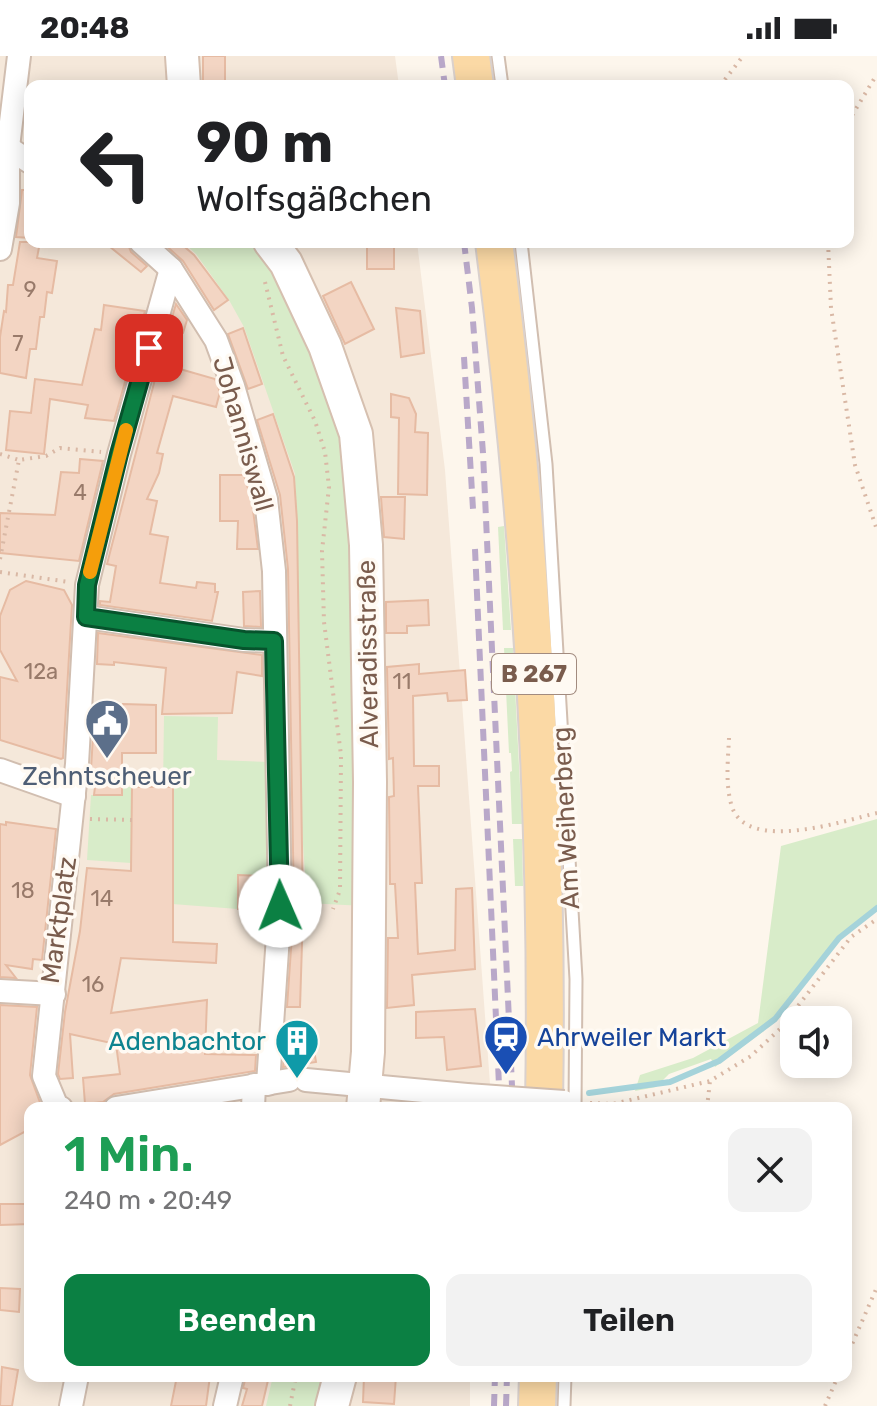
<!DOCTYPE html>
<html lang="de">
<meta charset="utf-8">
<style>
body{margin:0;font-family:Rubik,sans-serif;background:#f2f2f2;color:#202124;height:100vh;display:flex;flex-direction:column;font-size:30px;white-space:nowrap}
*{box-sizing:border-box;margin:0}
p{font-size:26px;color:#757577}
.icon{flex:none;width:44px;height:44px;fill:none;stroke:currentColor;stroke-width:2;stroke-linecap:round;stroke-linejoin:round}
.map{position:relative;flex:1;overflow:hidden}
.details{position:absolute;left:24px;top:1046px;width:828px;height:280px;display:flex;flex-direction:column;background:#fff;border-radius:16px;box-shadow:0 4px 20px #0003}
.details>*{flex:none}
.top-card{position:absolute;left:24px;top:24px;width:830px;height:168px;border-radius:16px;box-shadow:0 4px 20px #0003;background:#fff;color:#202124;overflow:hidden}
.fabs{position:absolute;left:780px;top:950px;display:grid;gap:16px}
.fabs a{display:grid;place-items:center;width:72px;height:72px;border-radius:16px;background:#fff;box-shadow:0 4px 20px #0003;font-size:40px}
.pin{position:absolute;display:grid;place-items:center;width:68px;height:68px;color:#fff;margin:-34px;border-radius:16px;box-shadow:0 4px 12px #0006}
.me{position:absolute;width:88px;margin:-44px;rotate:359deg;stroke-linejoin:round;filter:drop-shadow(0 0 6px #0008)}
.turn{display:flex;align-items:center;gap:28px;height:168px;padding:0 40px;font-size:36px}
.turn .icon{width:104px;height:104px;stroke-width:2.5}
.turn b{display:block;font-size:56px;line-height:68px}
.round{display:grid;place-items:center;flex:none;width:84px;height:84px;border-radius:16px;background:#f2f2f2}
.head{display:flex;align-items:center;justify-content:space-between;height:136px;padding:0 40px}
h1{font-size:48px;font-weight:600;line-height:60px;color:#1e9e55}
.button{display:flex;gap:16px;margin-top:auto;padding:16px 40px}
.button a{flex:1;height:92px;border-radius:16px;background:#0b8043;color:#fff;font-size:32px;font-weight:600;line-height:92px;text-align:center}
.button a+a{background:#f2f2f2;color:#202124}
.status{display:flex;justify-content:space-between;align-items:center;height:56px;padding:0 40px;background:#fff;direction:ltr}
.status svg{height:22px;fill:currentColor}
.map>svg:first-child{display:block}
.residential{fill:#f5e8da}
.green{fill:#d8ecc9}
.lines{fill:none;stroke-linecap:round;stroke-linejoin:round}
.stream{stroke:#a5d3da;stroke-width:6}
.building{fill:#f3d5c3;stroke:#e6bba3;stroke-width:2}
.lane-casing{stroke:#d1beb0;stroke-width:15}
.street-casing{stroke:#d1beb0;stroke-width:26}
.secondary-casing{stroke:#d6c0b0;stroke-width:36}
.primary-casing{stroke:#dad1cd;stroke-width:40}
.path{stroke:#d9b8a5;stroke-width:4;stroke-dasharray:2 6;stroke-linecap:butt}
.lane{stroke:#fff;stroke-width:11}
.street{stroke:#fff;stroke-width:22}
.secondary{stroke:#fff;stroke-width:32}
.primary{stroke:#fbd9a5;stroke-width:36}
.rail{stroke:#b9a8c9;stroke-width:6;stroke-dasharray:12 8;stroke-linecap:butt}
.street-bridge-casing{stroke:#d1beb0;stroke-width:26;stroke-linecap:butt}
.street-bridge{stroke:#fff;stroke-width:22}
.route-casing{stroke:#07532c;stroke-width:20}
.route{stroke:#0b8043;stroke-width:14}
.slow{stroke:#f59e0b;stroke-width:14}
.labels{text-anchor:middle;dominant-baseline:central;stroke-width:7;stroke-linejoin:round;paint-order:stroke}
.number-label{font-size:22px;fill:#987a6a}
.shield{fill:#fffaf3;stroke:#a28b7f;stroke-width:2}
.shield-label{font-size:24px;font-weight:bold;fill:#7a5c4d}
.street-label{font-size:26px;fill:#7a5c4d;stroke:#fffaf3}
.service-label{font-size:26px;fill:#4e5e75;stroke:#fffaf3}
.transit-label{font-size:26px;fill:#164399;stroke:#fffaf3;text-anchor:start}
.culture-label{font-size:26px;fill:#0d838f;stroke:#fffaf3;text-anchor:end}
</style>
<div class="status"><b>20:48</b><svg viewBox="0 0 49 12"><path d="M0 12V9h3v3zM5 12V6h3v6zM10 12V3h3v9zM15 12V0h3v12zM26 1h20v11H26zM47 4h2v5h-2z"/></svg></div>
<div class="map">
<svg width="877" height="1350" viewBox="0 0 877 1350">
<rect width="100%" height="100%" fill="#fdf6ec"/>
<polygon class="residential" points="0,0 395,0 399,30 30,30 30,186 417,186 445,414 490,1028 466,1052 30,1052 30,1320 470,1320 470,1350 0,1350"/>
<g class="green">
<polygon points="183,186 260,186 279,209 348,380 364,850 307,847 302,773 295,418 244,271 229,244 196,198"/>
<polygon points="504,470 511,574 503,574 498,471"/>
<polygon points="504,592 513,592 522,768 512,768 510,716 512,715 511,697 509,697"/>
<polygon points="164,660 218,661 217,704 270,706 272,820 239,819 238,853 172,848 163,731"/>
<polygon points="122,731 132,731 131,807 87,804 91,739 122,739"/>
<polygon points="877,763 877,850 838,880 774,961 762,972 764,975 715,1011 711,1003 669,1018 656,1031 635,1035 640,1019 693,1002 758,967 781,790"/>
<polygon points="513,783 522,783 523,830 515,830"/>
<polygon points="273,1320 328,1320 321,1350 266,1350"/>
</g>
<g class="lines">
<polyline class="stream" points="589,1037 670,1026 719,1005 775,963 839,882 877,852"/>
</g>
<g class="building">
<rect x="203" y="0" width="22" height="30"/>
<polygon points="22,134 30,134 30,182 16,181"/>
<polygon points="20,186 40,186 37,202 57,205 52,237 47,236 44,261 40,261 36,293 30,293 26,322 0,317 0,281 4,255 6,256 8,229 13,229"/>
<polygon points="104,186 127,186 131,196 147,210 141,216"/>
<polygon points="162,186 179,186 194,199 228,244 214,254 183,205"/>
<rect x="367" y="189" width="27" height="24"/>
<polygon points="351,226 374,273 345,288 323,240"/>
<polygon points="176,248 187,264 183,277 163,292"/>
<polygon points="104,249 145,255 114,365 85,362 88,349 50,343 44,398 6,394 10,355 31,357 35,323 82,329 95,273 101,274"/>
<polygon points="396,252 420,255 424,297 401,301"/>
<polygon points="243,272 262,328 248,333 228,278"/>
<polygon points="177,297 173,311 215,323 220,336 216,351 173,340 157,397 163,398 159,417 147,443 157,445 150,478 168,481 160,527 196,532 197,526 215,528 215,536 218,536 212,565 100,549 100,545 110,546 116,510 107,508 160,304"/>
<polygon points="391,338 409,342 416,358 415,376 428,377 427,439 398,438 399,362 391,361"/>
<polygon points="273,358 294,421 297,465 303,856 300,951 287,951 294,850 288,513 280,439 257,364"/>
<polygon points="80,403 103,405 79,505 0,497 0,457 55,459 61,416 79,417"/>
<polygon points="220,419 244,419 252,446 258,493 237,493 238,465 220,465"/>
<polygon points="381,441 405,441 404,483 384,481"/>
<polygon points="26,525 64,534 72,549 63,702 61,703 0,684 0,621 17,625 0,594 0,560 10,534"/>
<polygon points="260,535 261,571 244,570 243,536"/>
<polygon points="428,544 429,569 407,570 407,577 386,577 386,546"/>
<polygon points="98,577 262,599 262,620 237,616 232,657 162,658 166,612 114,606 114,609 97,608"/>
<polygon points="419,608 419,618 465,614 467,644 448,645 447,637 413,640 414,710 439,710 439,730 418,730 422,827 415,827 418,898 455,894 456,833 472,832 475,913 412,919 414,949 387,952 388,882 398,882 395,828 390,828 389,741 394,740 393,702 389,703 387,611"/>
<polygon points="123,648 156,649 156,697 122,697 122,739 94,739 97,715 91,713 93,680 123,680"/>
<polygon points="132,731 173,731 173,886 217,888 216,907 121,902 111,957 207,944 205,998 256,999 255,1015 114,1038 103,1046 85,1048 83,1022 120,1018 116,988 70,978 73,1022 60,1023 58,1018 65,956 80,875 87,812 131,815"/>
<polygon points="6,766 56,773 42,904 33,903 32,913 6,909 16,922 0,921 0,768 6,769"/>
<polygon points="238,819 265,820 266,854 238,853"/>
<polygon points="0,949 37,951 30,1019 42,1052 30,1052 30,1073 0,1089"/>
<polygon points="475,953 481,1010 447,1014 444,981 416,982 416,956"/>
<polygon points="285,987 298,987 297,1000 315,1000 316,1006 283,1011"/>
<polygon points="0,1148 30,1148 30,1168 0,1169"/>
<polygon points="0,1232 20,1233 19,1256 0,1254"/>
<polygon points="2,1311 18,1314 12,1350 0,1350"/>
<polygon points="177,1320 210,1320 206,1350 171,1350"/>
<polygon points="246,1320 269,1320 262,1350 242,1350 247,1333 243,1332"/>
<polygon points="364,1320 396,1320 394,1348 363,1346"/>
</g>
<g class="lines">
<g class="lane-casing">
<g id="lane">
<polyline points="498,0 502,30"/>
<polyline points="521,186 546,408 576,923 575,1052"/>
<polyline points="564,1350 565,1320"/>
</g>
</g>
<g class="street-casing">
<g id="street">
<polyline points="1,87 30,106"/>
<polyline points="141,186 171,213 216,284 233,330 266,443 274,515 280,850 268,1028"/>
<polyline points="0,193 8,147 8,91 19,0"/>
<polyline points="86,561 244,584 274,585"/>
<polyline points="0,714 74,740"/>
<polyline points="0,935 54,938"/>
<polyline points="306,1024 467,1039"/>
<polyline points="61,1052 57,1051 44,1020 77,708 87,529 119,398 171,213"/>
<polyline points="116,1052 289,1024"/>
<polyline points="253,1052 254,1029"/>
<polyline points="71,1350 77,1320"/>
<polyline points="225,1350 232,1320"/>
</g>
</g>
<g class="secondary-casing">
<g id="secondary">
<polyline points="182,0 184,30"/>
<polyline points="270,186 286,207 325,290 356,378 366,489 370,726 368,996 363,1052"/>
<polyline points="332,1350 340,1320"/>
</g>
</g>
<g class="primary-casing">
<g id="primary">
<polyline points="471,0 475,30"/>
<path d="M494,186c37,287 55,577 50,866"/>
<polyline points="537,1350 538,1320"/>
</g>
</g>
<g class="path">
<polyline points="720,30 743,0"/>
<polyline points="848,66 877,18"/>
<polyline points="828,186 831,252 855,409 877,474"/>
<polyline points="265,226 283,300 315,365 325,396 329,431 322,495 324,566 341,699 340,834 333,853"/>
<polyline points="0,398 19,404"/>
<polyline points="0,503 19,404 46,400 60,392 101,396"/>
<polyline points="0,516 69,526"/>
<path d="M729,682c-1,22 -4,47 3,69 16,46 111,14 145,6"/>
<polyline points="90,763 132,764"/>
<polyline points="590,1047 613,1048 710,1025 751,1000 781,972 851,881 877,863"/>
<polyline points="707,1052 710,1025"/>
<polyline points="846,1302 877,1231"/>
<polyline points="290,1350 296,1320"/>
<polyline points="825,1350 838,1320"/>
</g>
<use href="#lane" class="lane"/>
<use href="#street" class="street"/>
<use href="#secondary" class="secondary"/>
<use href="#primary" class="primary"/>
<g class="rail">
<polyline points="441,0 445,30"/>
<polyline points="464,186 472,252 483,397 513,1052"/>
<polyline points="464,301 473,453"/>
<polyline points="475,493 500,1052"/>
<polyline points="494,1350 495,1320"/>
<polyline points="506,1350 507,1320"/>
</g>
<g class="street-bridge-casing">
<polyline id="street-bridge" points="467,1039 564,1046"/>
</g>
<use href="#street-bridge" class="street-bridge"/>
</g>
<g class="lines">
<g class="route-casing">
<polyline id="route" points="149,292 119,398 87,529 86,561 244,584 274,585 280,850"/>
</g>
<use href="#route" class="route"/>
<polyline class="slow" points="90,516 126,374"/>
</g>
<defs>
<g id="civic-pin" transform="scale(2.3)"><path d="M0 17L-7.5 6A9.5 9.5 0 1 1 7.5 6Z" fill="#5c6f8a" stroke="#fffaf3"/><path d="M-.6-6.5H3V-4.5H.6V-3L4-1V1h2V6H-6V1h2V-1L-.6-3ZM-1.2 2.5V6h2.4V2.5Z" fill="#fff"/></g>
<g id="station-pin" transform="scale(2.3)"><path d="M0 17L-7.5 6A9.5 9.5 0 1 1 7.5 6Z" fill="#1a4fb4" stroke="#fffaf3"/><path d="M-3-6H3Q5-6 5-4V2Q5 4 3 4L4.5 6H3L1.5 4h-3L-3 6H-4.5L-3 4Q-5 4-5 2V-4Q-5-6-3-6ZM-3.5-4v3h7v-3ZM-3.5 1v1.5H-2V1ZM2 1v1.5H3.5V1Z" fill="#fff"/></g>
<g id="building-pin" transform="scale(2.3)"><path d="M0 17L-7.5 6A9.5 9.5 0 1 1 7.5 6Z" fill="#0f9aa8" stroke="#fffaf3"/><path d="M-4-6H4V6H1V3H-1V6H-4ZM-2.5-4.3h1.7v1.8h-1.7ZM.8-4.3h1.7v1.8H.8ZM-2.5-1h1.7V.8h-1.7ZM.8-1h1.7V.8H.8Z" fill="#fff"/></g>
</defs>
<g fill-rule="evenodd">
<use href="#civic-pin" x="107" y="665"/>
<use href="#station-pin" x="506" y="981"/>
<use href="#building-pin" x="297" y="985"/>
</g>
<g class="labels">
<g class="number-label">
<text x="30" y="233">9</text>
<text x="18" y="287">7</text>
<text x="80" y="436">4</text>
<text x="41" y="615">12a</text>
<text x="402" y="625">11</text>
<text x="23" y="834">18</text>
<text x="102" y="842">14</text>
<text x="93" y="928">16</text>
</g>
<rect class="shield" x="492" y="598" width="84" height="40" rx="6"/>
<g class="shield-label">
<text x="534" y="618">B 267</text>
</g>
<g class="street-label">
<text transform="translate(243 378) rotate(74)">Johanniswall</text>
<text transform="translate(368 598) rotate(-91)">Alveradisstraße</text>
<text transform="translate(566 762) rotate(-93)">Am Weiherberg</text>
<text transform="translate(59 864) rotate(-82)">Marktplatz</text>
</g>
<g class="service-label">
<text x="107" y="720">Zehntscheuer</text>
</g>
<g class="transit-label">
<text x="537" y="981">Ahrweiler Markt</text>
</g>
<g class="culture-label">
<text x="266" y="985">Adenbachtor</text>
</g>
</g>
</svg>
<div class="fabs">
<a><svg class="icon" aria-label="sound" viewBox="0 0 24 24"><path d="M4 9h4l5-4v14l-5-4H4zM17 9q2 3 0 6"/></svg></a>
</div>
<div class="pin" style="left:149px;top:292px;background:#d93025"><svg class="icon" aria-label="arrive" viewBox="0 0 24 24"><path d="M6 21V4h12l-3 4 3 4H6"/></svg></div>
<svg class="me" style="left:280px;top:850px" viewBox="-20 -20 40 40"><circle r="19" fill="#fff"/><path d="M0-13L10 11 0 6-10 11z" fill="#0b8043"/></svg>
<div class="top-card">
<div class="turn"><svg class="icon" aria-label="left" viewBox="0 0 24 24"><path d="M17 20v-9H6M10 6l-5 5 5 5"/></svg><div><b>90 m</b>Wolfsgäßchen</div></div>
</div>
<section class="details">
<div class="head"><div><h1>1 Min.</h1><p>240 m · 20:49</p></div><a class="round"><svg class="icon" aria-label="close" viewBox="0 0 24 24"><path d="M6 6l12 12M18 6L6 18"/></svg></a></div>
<div class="button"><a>Beenden</a><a>Teilen</a></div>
</section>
</div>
